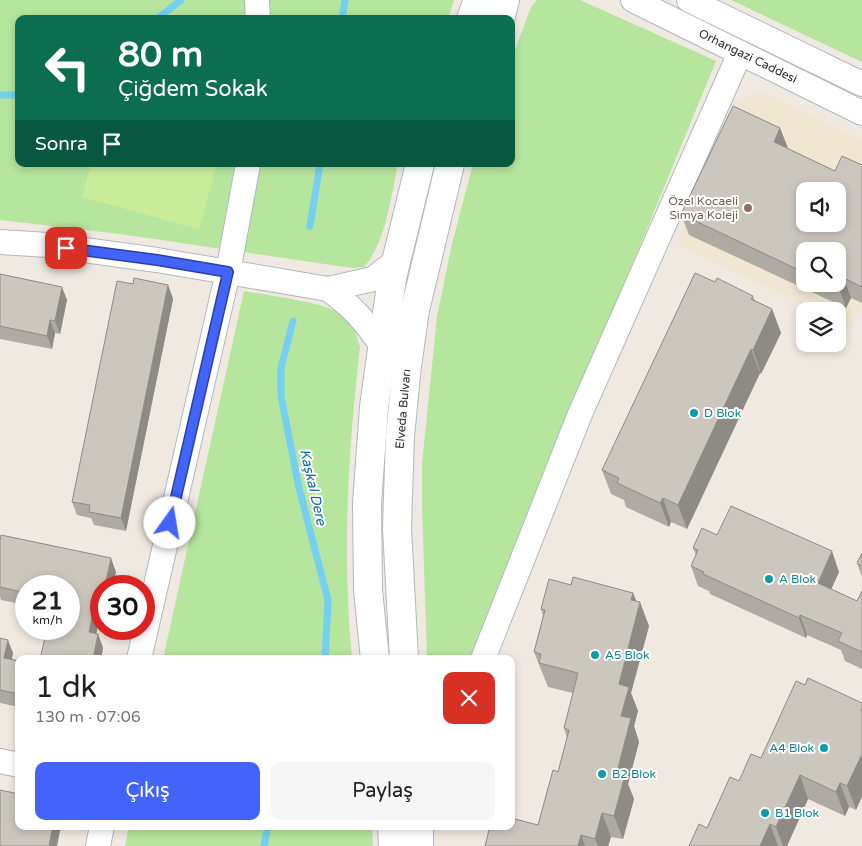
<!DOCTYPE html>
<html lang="tr">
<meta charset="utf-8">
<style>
body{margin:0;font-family:"Varela Round",sans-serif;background:#f6f6f6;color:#202124;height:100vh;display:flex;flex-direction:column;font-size:19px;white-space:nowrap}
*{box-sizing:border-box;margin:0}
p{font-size:16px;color:#757577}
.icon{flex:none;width:28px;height:28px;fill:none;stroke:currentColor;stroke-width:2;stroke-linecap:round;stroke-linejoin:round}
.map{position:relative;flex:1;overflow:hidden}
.details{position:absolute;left:15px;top:655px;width:500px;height:175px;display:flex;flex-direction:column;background:#fff;border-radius:10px;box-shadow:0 2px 8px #0003}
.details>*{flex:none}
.top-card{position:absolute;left:15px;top:15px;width:500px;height:152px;border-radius:10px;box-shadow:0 2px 8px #0003;background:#0b6e4f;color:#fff;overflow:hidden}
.buttons{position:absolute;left:796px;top:182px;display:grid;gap:10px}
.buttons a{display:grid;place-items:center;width:50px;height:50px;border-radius:10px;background:#fff;box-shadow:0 2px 8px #0003;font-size:25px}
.speed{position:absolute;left:15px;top:575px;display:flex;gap:10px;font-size:25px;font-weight:700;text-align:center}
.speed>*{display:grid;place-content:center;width:65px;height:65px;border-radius:50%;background:#fff;box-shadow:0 2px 8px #0003;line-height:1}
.speed small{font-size:12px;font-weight:400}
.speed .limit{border:8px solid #d22;background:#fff;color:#111}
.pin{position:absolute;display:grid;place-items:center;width:42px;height:42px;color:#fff;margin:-21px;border-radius:10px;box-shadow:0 2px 8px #0006}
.me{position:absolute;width:55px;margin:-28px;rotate:13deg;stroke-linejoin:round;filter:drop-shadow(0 0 4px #0008)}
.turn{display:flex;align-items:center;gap:18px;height:105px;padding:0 20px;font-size:22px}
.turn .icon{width:65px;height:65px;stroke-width:2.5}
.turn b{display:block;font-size:35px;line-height:42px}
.then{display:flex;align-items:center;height:48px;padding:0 20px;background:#0003;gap:10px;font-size:19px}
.round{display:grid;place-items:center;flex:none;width:52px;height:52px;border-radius:10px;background:#f6f6f6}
.head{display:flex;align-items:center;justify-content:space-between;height:85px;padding:0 20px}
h1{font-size:30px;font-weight:600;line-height:38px}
.cta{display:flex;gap:10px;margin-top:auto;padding:10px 20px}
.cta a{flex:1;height:58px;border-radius:10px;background:#4264fb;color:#fff;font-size:20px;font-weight:600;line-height:58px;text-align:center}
.cta a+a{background:#f6f6f6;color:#202124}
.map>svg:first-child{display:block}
.education{fill:#f0e6d1;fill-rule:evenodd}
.green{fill:#b6e59e}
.pitch{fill:#c9ec9a}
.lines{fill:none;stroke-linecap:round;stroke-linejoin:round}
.stream{stroke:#75cff0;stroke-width:7}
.street-casing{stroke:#b4b7c1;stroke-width:26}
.secondary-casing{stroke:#b4b7c1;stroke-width:30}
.street{stroke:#fff;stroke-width:24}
.secondary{stroke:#fff;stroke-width:28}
.wall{fill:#afaba4;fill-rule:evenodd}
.shaded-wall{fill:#8e8b86}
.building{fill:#cbc7bf;stroke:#8e8b86;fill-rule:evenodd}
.route-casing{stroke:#2b41a3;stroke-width:12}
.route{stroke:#4264fb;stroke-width:9}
.education-dot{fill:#8d6e63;stroke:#fff;stroke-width:2}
.culture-dot{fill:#0f9aa8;stroke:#fff;stroke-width:2}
.labels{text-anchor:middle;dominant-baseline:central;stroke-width:4;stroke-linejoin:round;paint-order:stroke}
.street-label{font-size:12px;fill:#2e2e2e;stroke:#fff}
.education-label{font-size:12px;fill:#785e54;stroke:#fff;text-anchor:end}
.culture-label{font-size:12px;fill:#0d838f;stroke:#fff;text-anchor:start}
.water-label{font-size:14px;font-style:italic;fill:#0d6fa3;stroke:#fff}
</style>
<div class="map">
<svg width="862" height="846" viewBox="0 0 862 846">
<rect width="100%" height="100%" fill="#efe9e1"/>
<path class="education" d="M760,91l102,49v166l-10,22 -14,-7v-10h-22l-140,-68 62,-142zM805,191h33v33h-33zM805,251h33v33h-33z"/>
<g class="green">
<path d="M0,0h454l-6,19h-429v145h379c-7,32 -12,78 -34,103l-12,1 -232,-34 -120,-14z"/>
<polygon points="537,0 580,0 716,61 470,659 427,659 422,506 422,464 437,316 452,244 473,164 511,164 511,61 531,7"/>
<polygon points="731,0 862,0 862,62"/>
<path d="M244,291c22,4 87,12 101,25 8,7 12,20 15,31 -12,104 -18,207 -8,312h-189z"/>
<polygon points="129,826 372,826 373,846 125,846"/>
</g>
<polygon class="pitch" points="91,164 217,164 199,229 82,197"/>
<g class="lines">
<g class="stream">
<polyline points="157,19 181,0"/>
<polyline points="342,19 345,0"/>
<polyline points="0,95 19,95"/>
<polyline points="310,226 320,164"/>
<polyline points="293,321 281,368 281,396 299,488 328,600 325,659"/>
<polyline points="264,846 268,826"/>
</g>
<g class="street-casing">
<g id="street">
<polyline points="257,0 258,19"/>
<polyline points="633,0 862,113"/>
<polyline points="689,0 862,84"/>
<polyline points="0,242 48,245 157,260 328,289 373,279 396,261"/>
<path d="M328,289c25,18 37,32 54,57"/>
<polyline points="139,659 228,272 248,164"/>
<polyline points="483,659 580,414 740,53"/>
<polyline points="0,761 19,765"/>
<polyline points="98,846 102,826"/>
</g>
</g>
<g class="secondary-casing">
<g id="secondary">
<polyline points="471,19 478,0"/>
<polyline points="500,19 505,0"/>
<polyline points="375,659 368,590 367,503 374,407 392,278 420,164"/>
<polyline points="404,659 397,528 400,436 407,366 415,310 450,164"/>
<polyline points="392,826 393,846"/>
<polyline points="419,826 419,846"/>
</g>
</g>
<use href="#street" class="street"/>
<use href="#secondary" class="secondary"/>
</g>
<g class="wall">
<path d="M788,149l47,22 27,-6v138l-11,-5 -5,10 -157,-73 -8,-21zM805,251l33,33h-33z"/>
<polygon points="0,274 67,300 60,334 55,333 52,349 0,339"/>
<polygon points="715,282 753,296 755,301 772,309 781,333 761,374 760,373 687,529 671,522 669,527 626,507 624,500 611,494 602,470"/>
<polygon points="133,284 168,285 173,299 126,531 94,525 91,518 77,515 72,502"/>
<polygon points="717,535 839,572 831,589 857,601 862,591 862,669 845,661 841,650 807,635 806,638 710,594 709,591 698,586 691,566 696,555 693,548"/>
<polygon points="0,541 116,572 101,586 101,610 96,634 98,634 103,648 101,659 40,659 69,586 26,586 26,605 1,600 0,596"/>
<polygon points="862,553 862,577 857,563"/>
<polygon points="571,585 633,593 636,601 649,626 631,693 638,711 634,726 639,742 628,784 634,799 623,839 611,837 608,846 485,846 538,825 558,772 567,738 564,728 573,693 548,687 534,652 543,616 541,609"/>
<polygon points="0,638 13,653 12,659 19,661 19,707 0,703"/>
<polygon points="808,678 856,810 849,807 845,816 808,799 787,846 689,846 707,828 739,781 761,758 805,685"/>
</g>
<g class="shaded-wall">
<polygon points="780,128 788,148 774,142"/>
<polygon points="844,278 851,298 846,308 839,288"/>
<polygon points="168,285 173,299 126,531 121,518"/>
<polygon points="62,287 67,300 60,334 55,321"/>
<polygon points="772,309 781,333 761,374 753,350"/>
<polygon points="50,320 55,333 52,349 47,336"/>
<polygon points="751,349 760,373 687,529 678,505"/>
<polygon points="663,498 671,522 669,527 660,503"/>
<polygon points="832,551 839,572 825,603 818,583"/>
<polygon points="111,558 116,572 113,586 105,586"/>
<polygon points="98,589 101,598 101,610 94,645 89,632"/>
<polygon points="633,593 639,608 640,602 649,626 631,693 638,711 634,726 639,742 628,784 634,799 623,839 614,816 617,772 621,716 619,684 631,600"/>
<polygon points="800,615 807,635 806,638 799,618"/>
<polygon points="98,634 103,648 101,659 93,659"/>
<polygon points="8,640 13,653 9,671 4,658"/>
<polygon points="862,754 862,797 856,810 847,786"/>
<polygon points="800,775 808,799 787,846 783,846 776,827"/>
<polygon points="840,783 849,807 845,816 836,792"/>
<polygon points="602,813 611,837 608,846 598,846 595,839"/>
<polygon points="770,824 778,846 760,846"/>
<polygon points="53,826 61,826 57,846 49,846"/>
<polygon points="581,835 585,846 578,846"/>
</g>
<g class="building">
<path d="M733,106l47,22 -6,14 61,29 7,-15 20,9v122l-18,-9 -5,10 -10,-4h9v-33h-33v22l-124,-59zM805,191h33v33h-33z"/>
<polygon points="695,273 715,282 717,278 753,296 751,299 772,309 753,350 751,349 678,505 663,498 660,503 617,483 619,478 602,470"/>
<polygon points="0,274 62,287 55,321 50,320 47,336 0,326"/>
<polygon points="134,278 168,285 121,518 89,512 90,505 72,502 117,281 133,284"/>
<polygon points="731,506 832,551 818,583 857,601 862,591 862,652 838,641 842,633 800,615 799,618 703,574 704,572 691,566 698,550 693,548 702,528 717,535"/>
<polygon points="1,535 111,558 105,586 101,586 101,590 98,589 89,632 98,634 93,659 40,659 47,629 69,629 69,586 26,586 26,593 0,587 0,541"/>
<polygon points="862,553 862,566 857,563"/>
<polygon points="573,577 633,593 631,600 640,602 619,684 629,687 621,716 631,718 617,772 625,775 614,816 602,813 595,839 581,835 578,846 485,846 490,826 511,826 511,818 538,825 553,770 558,772 569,730 564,728 578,673 539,663 541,654 534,652 545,610 541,609 549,579 571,585"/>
<polygon points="0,638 8,640 4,658 19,661 19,694 0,690"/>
<polygon points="808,678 862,703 862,708 861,711 862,711 862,754 847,786 840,783 836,792 800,775 776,827 770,824 760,846 689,846 699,824 707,828 730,777 739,781 751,754 761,758 796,681 805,685"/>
<polygon points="0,790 19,794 19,826 53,826 49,846 0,846"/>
</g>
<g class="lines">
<g class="route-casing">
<polyline id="route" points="66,248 157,260 228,272 170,523"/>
</g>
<use href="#route" class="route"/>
</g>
<circle class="education-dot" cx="748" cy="208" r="5"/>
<g class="culture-dot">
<circle cx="694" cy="413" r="5"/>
<circle cx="769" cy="579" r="5"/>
<circle cx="595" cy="655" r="5"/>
<circle cx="824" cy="748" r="5"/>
<circle cx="602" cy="774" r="5"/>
<circle cx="765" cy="813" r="5"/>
</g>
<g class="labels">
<g class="street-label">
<text transform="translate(748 56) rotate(26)">Orhangazi Caddesi</text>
<text transform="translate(403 409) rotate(-85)">Elveda Bulvarı</text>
</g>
<g class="education-label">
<text x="738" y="201">Özel Kocaeli<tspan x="738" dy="14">Simya Koleji</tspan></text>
</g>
<g class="culture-label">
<text x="704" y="413">D Blok</text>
<text x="779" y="579">A Blok</text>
<text x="605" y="655">A5 Blok</text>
<text x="814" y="748" text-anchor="end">A4 Blok</text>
<text x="612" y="774">B2 Blok</text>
<text x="775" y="813">B1 Blok</text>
</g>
<g class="water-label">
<text transform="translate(313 487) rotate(77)">Kaşkal Dere</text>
</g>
</g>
</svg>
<div class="buttons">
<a><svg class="icon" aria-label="sound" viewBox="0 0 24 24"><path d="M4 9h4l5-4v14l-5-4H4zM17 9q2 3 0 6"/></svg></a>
<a><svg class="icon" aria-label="search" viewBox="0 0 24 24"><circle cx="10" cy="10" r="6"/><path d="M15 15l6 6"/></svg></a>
<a><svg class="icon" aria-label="layers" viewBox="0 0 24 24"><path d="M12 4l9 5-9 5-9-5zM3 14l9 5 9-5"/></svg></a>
</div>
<div class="speed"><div>21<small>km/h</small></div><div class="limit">30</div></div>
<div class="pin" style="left:66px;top:248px;background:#d93025"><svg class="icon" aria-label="arrive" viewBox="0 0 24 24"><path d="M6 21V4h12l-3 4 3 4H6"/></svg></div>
<svg class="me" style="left:170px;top:523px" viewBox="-20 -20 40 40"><circle r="19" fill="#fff"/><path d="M0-13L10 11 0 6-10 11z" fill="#4264fb"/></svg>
<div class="top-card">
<div class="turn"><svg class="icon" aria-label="left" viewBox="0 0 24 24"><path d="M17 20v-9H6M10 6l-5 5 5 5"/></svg><div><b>80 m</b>Çiğdem Sokak</div></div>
<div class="then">Sonra<svg class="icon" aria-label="arrive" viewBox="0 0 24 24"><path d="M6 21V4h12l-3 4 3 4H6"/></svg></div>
</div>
<section class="details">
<div class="head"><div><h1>1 dk</h1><p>130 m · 07:06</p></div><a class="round" style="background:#d93025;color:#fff"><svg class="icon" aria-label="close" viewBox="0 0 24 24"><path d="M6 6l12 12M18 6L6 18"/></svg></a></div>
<div class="cta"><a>Çıkış</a><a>Paylaş</a></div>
</section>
</div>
